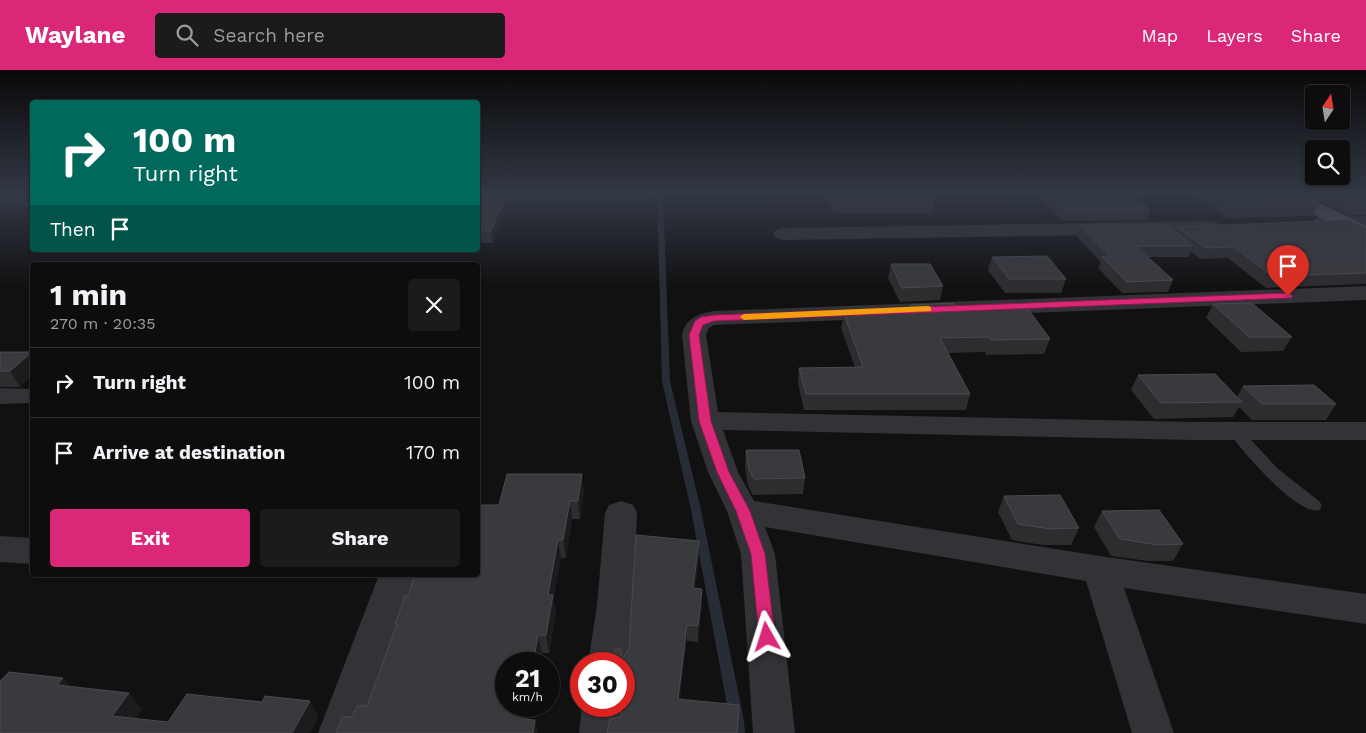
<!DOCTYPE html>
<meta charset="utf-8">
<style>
body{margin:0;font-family:"Work Sans",sans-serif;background:#1b1b1c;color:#f1f3f6;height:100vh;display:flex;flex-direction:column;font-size:19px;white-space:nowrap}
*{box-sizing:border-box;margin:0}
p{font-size:16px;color:#9a9c9e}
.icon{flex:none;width:28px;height:28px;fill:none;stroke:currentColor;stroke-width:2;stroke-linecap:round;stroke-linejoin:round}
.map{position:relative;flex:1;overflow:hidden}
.side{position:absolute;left:30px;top:192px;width:450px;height:315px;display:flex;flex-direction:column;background:#0d0d0e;border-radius:5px;box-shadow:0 1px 4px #0004,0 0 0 1px #2d2d2e}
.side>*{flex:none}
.banner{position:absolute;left:30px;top:30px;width:450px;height:152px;border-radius:5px;box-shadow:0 1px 4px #0004,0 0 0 1px #2d2d2e;background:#00695c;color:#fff;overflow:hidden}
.needle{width:32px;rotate:12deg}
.controls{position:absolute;left:1305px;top:15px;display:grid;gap:10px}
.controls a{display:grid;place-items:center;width:45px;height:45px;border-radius:5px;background:#0d0d0e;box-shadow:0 1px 4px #0004,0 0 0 1px #2d2d2e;font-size:25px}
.speed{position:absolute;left:495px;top:582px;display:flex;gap:10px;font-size:25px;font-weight:700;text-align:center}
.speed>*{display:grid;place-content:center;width:65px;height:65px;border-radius:50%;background:#0d0d0e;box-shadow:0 1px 4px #0004,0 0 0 1px #2d2d2e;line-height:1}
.speed small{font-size:12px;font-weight:400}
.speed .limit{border:8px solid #d22;background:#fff;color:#111}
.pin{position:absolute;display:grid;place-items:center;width:42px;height:42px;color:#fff;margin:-51px -21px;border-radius:50% 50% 50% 0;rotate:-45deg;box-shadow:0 0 5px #0007}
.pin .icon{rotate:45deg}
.me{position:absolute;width:55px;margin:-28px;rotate:354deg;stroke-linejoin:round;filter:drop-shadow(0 0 4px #0008)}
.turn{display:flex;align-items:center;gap:18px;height:105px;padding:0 20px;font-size:22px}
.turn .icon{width:65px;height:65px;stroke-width:2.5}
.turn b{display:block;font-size:35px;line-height:42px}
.then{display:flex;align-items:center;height:48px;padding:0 20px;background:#0003;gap:10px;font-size:19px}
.round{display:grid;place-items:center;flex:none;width:52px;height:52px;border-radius:5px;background:#1b1b1c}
.head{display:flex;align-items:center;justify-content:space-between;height:85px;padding:0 20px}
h1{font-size:30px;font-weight:700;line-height:38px}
.button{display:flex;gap:10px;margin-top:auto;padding:10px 20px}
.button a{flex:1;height:58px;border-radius:5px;background:#db2777;color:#fff;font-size:20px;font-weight:700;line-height:58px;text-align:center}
.button a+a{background:#1b1b1c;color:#f1f3f6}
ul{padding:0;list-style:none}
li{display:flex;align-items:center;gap:15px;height:70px;padding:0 20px;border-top:1px solid #2d2d2e}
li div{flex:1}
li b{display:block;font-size:19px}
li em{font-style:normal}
header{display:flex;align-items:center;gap:30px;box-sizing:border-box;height:70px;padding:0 25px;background:#db2777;color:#fff}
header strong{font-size:24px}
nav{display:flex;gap:28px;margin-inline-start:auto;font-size:18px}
.search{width:350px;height:45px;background:#1b1b1c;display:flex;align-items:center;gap:12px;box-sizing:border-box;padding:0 18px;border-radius:5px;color:#9a9c9e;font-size:19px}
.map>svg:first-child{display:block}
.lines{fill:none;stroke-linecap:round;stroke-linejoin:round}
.stream{fill:#272c36;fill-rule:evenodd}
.lane{fill:#323237;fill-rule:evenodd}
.street{fill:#323237;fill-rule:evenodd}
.highway{fill:#5e5e68;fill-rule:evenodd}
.wall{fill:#2d2d30}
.shaded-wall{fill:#1c1c1e}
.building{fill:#393a3e;stroke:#4a4a50}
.route{fill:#db2777;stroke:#8e194d}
.slow{fill:#f59e0b}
</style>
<header>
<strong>Waylane</strong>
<div class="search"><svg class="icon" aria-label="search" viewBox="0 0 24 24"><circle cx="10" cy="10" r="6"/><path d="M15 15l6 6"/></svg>Search here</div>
<nav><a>Map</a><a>Layers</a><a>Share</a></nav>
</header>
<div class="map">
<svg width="1366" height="663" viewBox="0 0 1366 663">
<rect width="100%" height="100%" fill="#111112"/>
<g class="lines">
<polygon class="stream" points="657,124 663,124 670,311 701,440 744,651 745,663 731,663 730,651 691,440 662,311"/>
<path class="lane" d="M1235,356l5,2 37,40 43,34 2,4 -2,4c-22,7 -80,-61 -92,-79l2,-3z"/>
<g class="street">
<polygon points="478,124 654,124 651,128 645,129 478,131"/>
<rect x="0" y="127" width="32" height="10"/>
<polygon points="1366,146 1366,158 1322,159 1315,157 1312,153 1315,149 1322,147"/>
<polygon points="1211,151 1218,153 1221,157 1218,161 1211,163 783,170 776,168 773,164 776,160 783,158"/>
<path d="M1366,216v14l-652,25 -5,3 -3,7 12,77 476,10h172v18h-172l-471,-10 15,42 16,29 346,55 266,38v30l-242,-36 50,145h-42l-46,-152 -321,-54 10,27 20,179h-42l-12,-179 -14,-43 -19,-39 -17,-51 -9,-86c4,-17 16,-21 32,-24z"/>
<polygon points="0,318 32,319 32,333 0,334"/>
<polygon points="621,431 633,435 637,443 633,535 628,594 624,603 624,594 588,594 597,535 605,443 609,435"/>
<polygon points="0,466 32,468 32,494 0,492"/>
<polygon points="379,505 415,505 360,663 318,663"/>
<polygon points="582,636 624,636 621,663 579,663"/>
</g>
<polygon class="highway" points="1279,124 1302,124 1366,156 1366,170 1359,168 1282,128"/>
</g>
<g class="wall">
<polygon points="478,124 506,124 508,135 493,173 478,173"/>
<polygon points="825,124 927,124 934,134 932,144 833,143"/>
<polygon points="1038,124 1130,124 1150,140 1146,150 1062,151 1037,125"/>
<polygon points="1194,124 1295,124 1318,135 1312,146 1227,148"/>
<polygon points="1306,124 1366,124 1366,145 1348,145"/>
<polygon points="1080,156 1174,160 1176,157 1366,158 1366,214 1266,218 1228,188 1201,189 1191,182 1189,187 1148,187 1173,210 1168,222 1122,223 1098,198 1101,192 1077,167"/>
<polygon points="992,187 1066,209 1061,223 1005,223 988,200"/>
<polygon points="891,194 943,216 940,230 900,232 888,208"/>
<polygon points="1213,234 1292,267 1283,281 1241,282 1206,248"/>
<polygon points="911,235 955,236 1050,269 1044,284 986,285 985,282 948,283 970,324 966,340 804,340 798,313 799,298 855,297 841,258 844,244 909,243"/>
<polygon points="0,282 20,317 0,317"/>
<polygon points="1138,305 1237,327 1243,316 1336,334 1326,350 1252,350 1239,337 1233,347 1154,349 1131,320"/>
<polygon points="746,380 805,408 803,424 753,425 748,416 745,396"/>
<polygon points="584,422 580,449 572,449 566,488 561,488 553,530 556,543 549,583 542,583 540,594 506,594 506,636 533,636 530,650 352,647 367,636 396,557 395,554 408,526 499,435"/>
<polygon points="1004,426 1079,458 1071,475 1043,475 1012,470 998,442"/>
<polygon points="1102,441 1183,474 1173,491 1148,491 1111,486 1094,457"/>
<polygon points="699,471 699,487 695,518 702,535 698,572 687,571 621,647 624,636 624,594 621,587 623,588 629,578"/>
</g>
<g class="shaded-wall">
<polygon points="506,124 508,135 493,173 491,161"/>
<polygon points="32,282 32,306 20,317 10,301"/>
<polygon points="582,404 584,422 580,449 578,431"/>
<polygon points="570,431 572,449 566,488 563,470"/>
<polygon points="558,470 561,488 553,530 556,543 549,583 546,565 548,525"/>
<polygon points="699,471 699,487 693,535 693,518"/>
<polygon points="702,519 702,535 698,572 698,556"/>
<polygon points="687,555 687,571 678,645 678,629"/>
<polygon points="538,565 542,583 540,594 533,594"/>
<polygon points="63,608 77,624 57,615"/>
<polygon points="129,623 142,639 126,662 112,646"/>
<polygon points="310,631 319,647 310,663 292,663"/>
<polygon points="525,636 533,636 528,663 523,649"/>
<polygon points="535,650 538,663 533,663"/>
</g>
<g class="building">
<polygon points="478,124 506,124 491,161 478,161"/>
<polygon points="830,124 927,124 934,134 834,134"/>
<polygon points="1048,124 1130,124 1150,140 1065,142"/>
<polygon points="1212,124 1295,124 1318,135 1232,138"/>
<polygon points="1332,124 1366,124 1366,134 1354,134"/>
<polygon points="1347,150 1366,158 1366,203 1272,206 1234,177 1206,178 1176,157"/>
<polygon points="1168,155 1193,176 1136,176 1173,210 1127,212 1102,187 1111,187 1080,156"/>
<polygon points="1047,186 1066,209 1009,209 992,187"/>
<polygon points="891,194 930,194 943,216 902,218"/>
<polygon points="953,233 955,236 1025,235 1050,269 991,270 989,267 940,268 970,324 806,324 799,298 863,297 844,244 915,243 911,235"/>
<polygon points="1252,233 1292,267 1249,267 1213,234"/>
<polygon points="0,282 32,282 10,301 0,301"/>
<polygon points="1215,304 1242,332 1161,333 1138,305"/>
<polygon points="1314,315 1336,334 1262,334 1243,316"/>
<polygon points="746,380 799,380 805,408 754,409 749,400"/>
<polygon points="507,404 582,404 578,431 570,431 563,470 558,470 548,525 553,525 546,565 538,565 533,594 506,594 506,636 525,636 523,649 535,650 533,663 336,663 342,647 352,647 357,636 367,636 397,554 395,554 405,526 408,526 415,505 478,505 478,435 499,435"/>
<polygon points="1060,425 1079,458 1050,459 1018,454 1004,426"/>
<polygon points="1159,440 1183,474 1158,475 1120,469 1102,441"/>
<polygon points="636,465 699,471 693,518 702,519 698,556 687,555 678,629 739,635 737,663 607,663 610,649 621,647 623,636 624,636 624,594 612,594 615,579 621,579 621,587 623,588 629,578"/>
<polygon points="9,602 63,608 57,615 129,623 112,646 168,652 187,624 262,632 265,626 310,631 292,663 0,663 0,611"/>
</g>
<linearGradient id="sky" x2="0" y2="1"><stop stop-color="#09090a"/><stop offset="0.57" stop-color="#323844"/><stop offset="1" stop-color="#323844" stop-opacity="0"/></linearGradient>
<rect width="1366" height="217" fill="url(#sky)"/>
<polygon class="route" points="1288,223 1293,226 1291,228 714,251 703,255 699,265 711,351 729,402 750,441 765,484 775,567 772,572 767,574 761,572 759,567 751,484 736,441 717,402 699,351 689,265 695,251 701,247 714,245"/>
<polygon class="slow" points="928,236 931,237 931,241 744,250 740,247 744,244"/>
</svg>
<div class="controls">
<a><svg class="needle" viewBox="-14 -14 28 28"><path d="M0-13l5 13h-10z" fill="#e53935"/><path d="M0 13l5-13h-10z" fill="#9a9c9e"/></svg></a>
<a><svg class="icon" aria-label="search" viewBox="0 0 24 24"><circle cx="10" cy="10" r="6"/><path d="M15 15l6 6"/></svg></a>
</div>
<div class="speed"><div>21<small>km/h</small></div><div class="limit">30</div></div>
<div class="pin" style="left:1288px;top:226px;background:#d93025"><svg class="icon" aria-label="arrive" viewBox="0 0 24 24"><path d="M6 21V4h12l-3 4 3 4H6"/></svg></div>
<svg class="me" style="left:767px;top:567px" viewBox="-20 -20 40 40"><path d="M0-17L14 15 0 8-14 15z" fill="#db2777" stroke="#fff" stroke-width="4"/></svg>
<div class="banner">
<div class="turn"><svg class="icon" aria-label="right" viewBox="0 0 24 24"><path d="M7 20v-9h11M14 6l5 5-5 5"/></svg><div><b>100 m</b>Turn right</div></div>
<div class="then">Then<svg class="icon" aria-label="arrive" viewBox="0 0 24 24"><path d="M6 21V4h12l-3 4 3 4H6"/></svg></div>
</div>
<section class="side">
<div class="head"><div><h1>1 min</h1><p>270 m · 20:35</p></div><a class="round"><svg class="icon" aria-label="close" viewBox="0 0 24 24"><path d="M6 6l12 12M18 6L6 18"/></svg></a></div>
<ul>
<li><svg class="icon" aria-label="right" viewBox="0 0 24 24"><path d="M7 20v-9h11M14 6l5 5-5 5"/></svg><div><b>Turn right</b></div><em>100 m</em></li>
<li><svg class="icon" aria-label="arrive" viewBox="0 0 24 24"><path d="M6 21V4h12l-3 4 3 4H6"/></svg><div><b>Arrive at destination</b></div><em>170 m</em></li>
</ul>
<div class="button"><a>Exit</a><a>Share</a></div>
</section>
</div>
